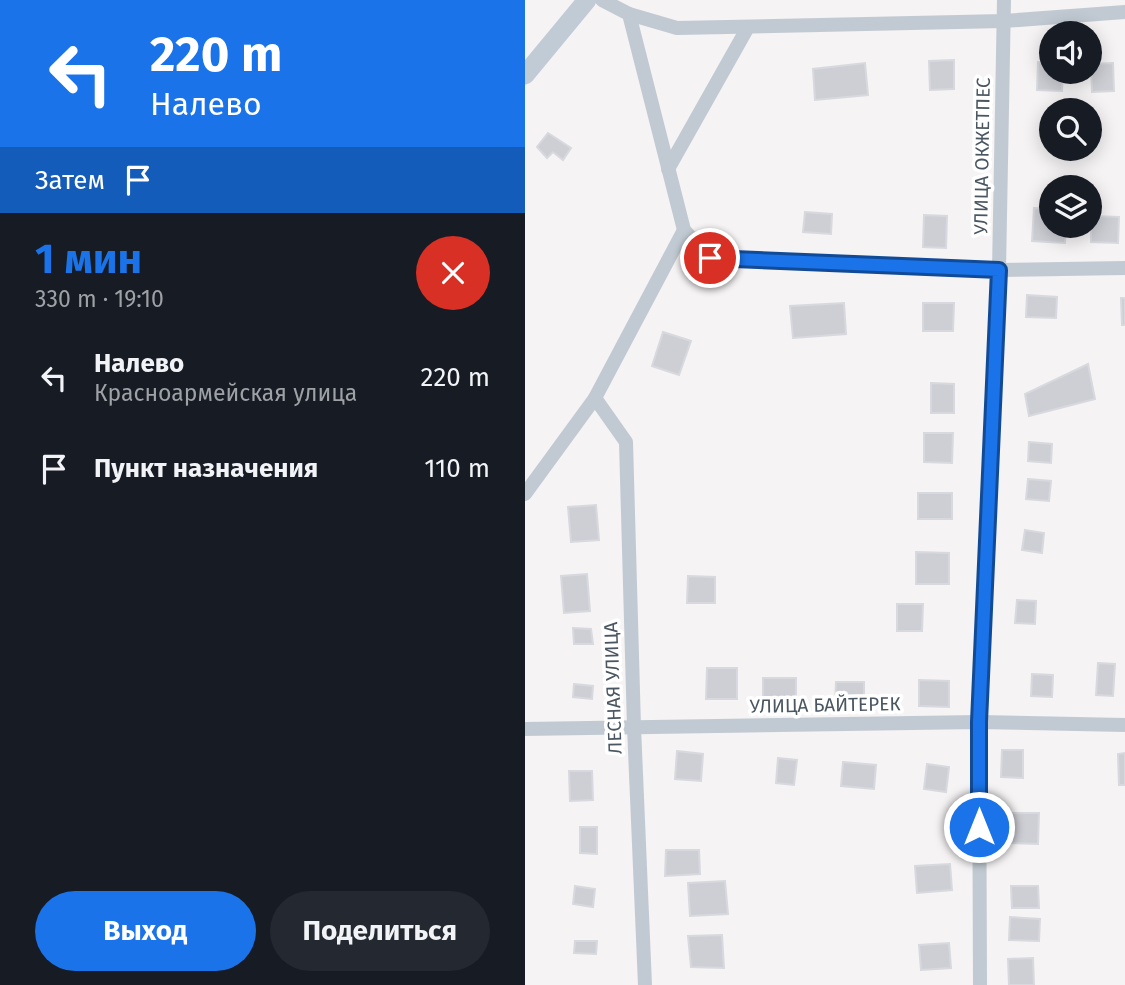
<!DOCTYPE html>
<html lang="ru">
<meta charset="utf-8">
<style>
body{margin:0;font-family:"Fira Sans",sans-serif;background:#242831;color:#f1f3f6;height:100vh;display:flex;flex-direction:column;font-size:26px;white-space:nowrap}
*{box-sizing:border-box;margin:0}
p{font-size:23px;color:#9ea1a6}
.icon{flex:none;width:38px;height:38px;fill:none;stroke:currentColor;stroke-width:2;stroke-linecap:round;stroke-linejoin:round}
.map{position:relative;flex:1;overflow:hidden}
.sheet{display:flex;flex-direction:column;background:#171b24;width:525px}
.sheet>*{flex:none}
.banner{background:#1a73e8;color:#fff;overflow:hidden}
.fabs{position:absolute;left:514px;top:21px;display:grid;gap:14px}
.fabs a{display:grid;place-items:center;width:63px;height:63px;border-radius:50%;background:#171b24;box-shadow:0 4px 18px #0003;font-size:35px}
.pin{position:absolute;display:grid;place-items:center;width:60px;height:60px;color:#fff;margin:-30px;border:4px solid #fff;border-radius:50%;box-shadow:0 2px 7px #0007}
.me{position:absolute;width:77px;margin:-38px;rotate:0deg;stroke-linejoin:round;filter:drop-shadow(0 0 5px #0008)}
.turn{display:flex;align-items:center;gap:24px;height:147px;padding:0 35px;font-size:32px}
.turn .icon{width:91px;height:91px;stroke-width:2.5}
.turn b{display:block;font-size:49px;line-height:60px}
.then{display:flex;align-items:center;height:66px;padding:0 35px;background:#0003;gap:14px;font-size:26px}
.round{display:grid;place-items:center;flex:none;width:74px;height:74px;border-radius:37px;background:#242831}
.head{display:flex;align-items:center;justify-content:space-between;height:119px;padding:0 35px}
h1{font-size:42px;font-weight:700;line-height:52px;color:#1a73e8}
.primary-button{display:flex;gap:14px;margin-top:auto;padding:14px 35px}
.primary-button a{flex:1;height:80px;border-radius:42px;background:#1a73e8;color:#fff;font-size:28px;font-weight:700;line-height:80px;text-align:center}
.primary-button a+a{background:#242831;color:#f1f3f6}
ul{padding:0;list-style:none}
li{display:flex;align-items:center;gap:21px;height:91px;padding:0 35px}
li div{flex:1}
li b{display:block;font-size:26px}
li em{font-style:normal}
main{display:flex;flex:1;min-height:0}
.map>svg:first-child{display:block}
.building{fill:#cdcfd5;stroke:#d7d9de;stroke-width:2}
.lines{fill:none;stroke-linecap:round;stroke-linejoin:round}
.street{stroke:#c1cad2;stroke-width:14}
.secondary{stroke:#c1cbd6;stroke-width:19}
.route-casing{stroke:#114b97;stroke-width:18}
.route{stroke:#1a73e8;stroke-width:12}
.labels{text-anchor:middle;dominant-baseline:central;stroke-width:7;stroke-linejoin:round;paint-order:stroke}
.street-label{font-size:19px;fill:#4a5661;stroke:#fff}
</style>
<main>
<section class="sheet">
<div class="banner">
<div class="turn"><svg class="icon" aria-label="left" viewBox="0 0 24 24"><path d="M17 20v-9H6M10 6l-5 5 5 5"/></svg><div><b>220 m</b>Налево</div></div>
<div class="then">Затем<svg class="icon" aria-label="arrive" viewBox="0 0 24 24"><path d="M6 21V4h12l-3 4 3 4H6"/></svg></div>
</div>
<div class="head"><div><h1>1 мин</h1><p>330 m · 19:10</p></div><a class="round" style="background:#d93025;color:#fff"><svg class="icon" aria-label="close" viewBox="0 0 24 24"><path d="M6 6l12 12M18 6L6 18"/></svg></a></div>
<ul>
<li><svg class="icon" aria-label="left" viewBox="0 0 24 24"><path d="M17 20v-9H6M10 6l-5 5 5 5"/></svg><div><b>Налево</b><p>Красноармейская улица</p></div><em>220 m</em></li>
<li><svg class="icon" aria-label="arrive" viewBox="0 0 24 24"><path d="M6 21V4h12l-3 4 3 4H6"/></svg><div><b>Пункт назначения</b></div><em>110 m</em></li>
</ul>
<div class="primary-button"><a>Выход</a><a>Поделиться</a></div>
</section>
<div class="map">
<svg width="600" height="985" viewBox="0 0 600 985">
<rect width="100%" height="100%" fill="#f5f3f3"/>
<g class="building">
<polygon points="429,60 429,89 405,90 404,61"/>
<polygon points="513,62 527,63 527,72 538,72 537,91 512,90"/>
<polygon points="340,63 343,95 290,100 288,69"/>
<polygon points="588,63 589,91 567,92 566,64"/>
<polygon points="23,133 46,148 38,160 28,152 22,158 12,147"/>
<polygon points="509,208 527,209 527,226 541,226 540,243 507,241"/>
<polygon points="280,212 307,214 306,234 278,232"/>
<polygon points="399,215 422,216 421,248 398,247"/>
<polygon points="566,216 594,217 593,243 566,242"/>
<polygon points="502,295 532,297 531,318 501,317"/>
<polygon points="596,298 600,298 600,325 597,325"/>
<polygon points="319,303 321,334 268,338 265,306"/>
<polygon points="398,303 429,303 428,331 398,331"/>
<polygon points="138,332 166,341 154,375 127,366"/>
<polygon points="563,364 570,399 504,416 500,394"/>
<polygon points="406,383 429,384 429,413 406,413"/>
<polygon points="399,433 428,433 427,463 399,462"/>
<polygon points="504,442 527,444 526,463 503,461"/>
<polygon points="503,479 526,481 524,501 501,499"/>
<rect x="393" y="493" width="34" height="26"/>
<polygon points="71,505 74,540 46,542 43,507"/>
<polygon points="500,530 519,533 517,553 497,550"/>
<polygon points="391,552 424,553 424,584 391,584"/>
<polygon points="62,574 65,611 39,613 36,576"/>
<polygon points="163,576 190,577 190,603 162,603"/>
<polygon points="492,600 511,601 510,624 490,623"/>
<polygon points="372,604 398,604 397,631 372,631"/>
<polygon points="48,628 66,629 68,644 49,644"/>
<polygon points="573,663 590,664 588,696 571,695"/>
<polygon points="182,668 212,668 212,699 181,699"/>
<polygon points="507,674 528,675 527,697 506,696"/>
<polygon points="238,678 271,678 271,700 238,699"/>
<polygon points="394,680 424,681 424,707 394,706"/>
<polygon points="311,682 339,682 339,704 310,704"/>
<polygon points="49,684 68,686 67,699 48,697"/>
<polygon points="477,750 498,750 498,778 476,777"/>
<polygon points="152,751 178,754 176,781 150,779"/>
<polygon points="600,753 600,785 594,785 593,754"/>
<polygon points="253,758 272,760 269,785 251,783"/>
<polygon points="318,762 351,765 349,789 316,786"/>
<polygon points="402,764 424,767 421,792 399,789"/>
<polygon points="44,771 67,771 68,800 45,801"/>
<polygon points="487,813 514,813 513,844 487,843"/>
<polygon points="55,827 72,827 72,854 55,853"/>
<polygon points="141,850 174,850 175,874 140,876"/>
<polygon points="425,864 427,890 392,893 390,866"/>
<polygon points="200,881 203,914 165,916 163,883"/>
<polygon points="50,886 70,889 68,907 48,904"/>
<polygon points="486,886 513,886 514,908 487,908"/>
<polygon points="485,917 515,919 514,941 484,940"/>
<polygon points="197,935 199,968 166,967 163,936"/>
<polygon points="50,941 72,941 71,954 49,953"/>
<polygon points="424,943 426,968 396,970 394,945"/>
<polygon points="508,958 509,985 484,985 483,959"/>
</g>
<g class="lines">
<g class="street">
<polyline points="77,0 104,14 152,28 479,21 600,12"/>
<polyline points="143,169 223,27"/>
<polyline points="159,230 185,258 474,270 600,268"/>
<polyline points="70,398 101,442 109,727 120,985"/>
<polyline points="0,494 70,398 159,230 104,14"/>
<polyline points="0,729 454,722 600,725"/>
<polyline points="455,985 454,722 474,270 479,0"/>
</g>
<polyline class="secondary" points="0,75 62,0"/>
</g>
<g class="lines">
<g class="route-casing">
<polyline id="route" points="185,258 474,270 454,722 454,827"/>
</g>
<use href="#route" class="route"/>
</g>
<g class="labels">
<g class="street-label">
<text transform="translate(457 156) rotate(-89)">УЛИЦА ОКЖЕТПЕС</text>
<text transform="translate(88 688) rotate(-92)">ЛЕСНАЯ УЛИЦА</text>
<text transform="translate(300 705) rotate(-1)">УЛИЦА БАЙТЕРЕК</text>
</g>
</g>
</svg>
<div class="fabs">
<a><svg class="icon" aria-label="sound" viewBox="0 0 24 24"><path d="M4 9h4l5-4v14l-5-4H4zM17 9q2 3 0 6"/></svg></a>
<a><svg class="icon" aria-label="search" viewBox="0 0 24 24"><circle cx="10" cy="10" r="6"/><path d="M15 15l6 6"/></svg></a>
<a><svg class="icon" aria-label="layers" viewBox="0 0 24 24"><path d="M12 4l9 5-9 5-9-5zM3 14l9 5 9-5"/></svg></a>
</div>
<div class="pin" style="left:185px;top:258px;background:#d93025"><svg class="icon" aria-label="arrive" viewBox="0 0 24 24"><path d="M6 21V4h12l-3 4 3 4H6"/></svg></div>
<svg class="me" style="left:454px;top:827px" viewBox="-20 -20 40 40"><circle r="17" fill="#1a73e8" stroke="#fff" stroke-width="3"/><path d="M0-11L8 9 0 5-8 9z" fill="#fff"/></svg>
</div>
</main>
